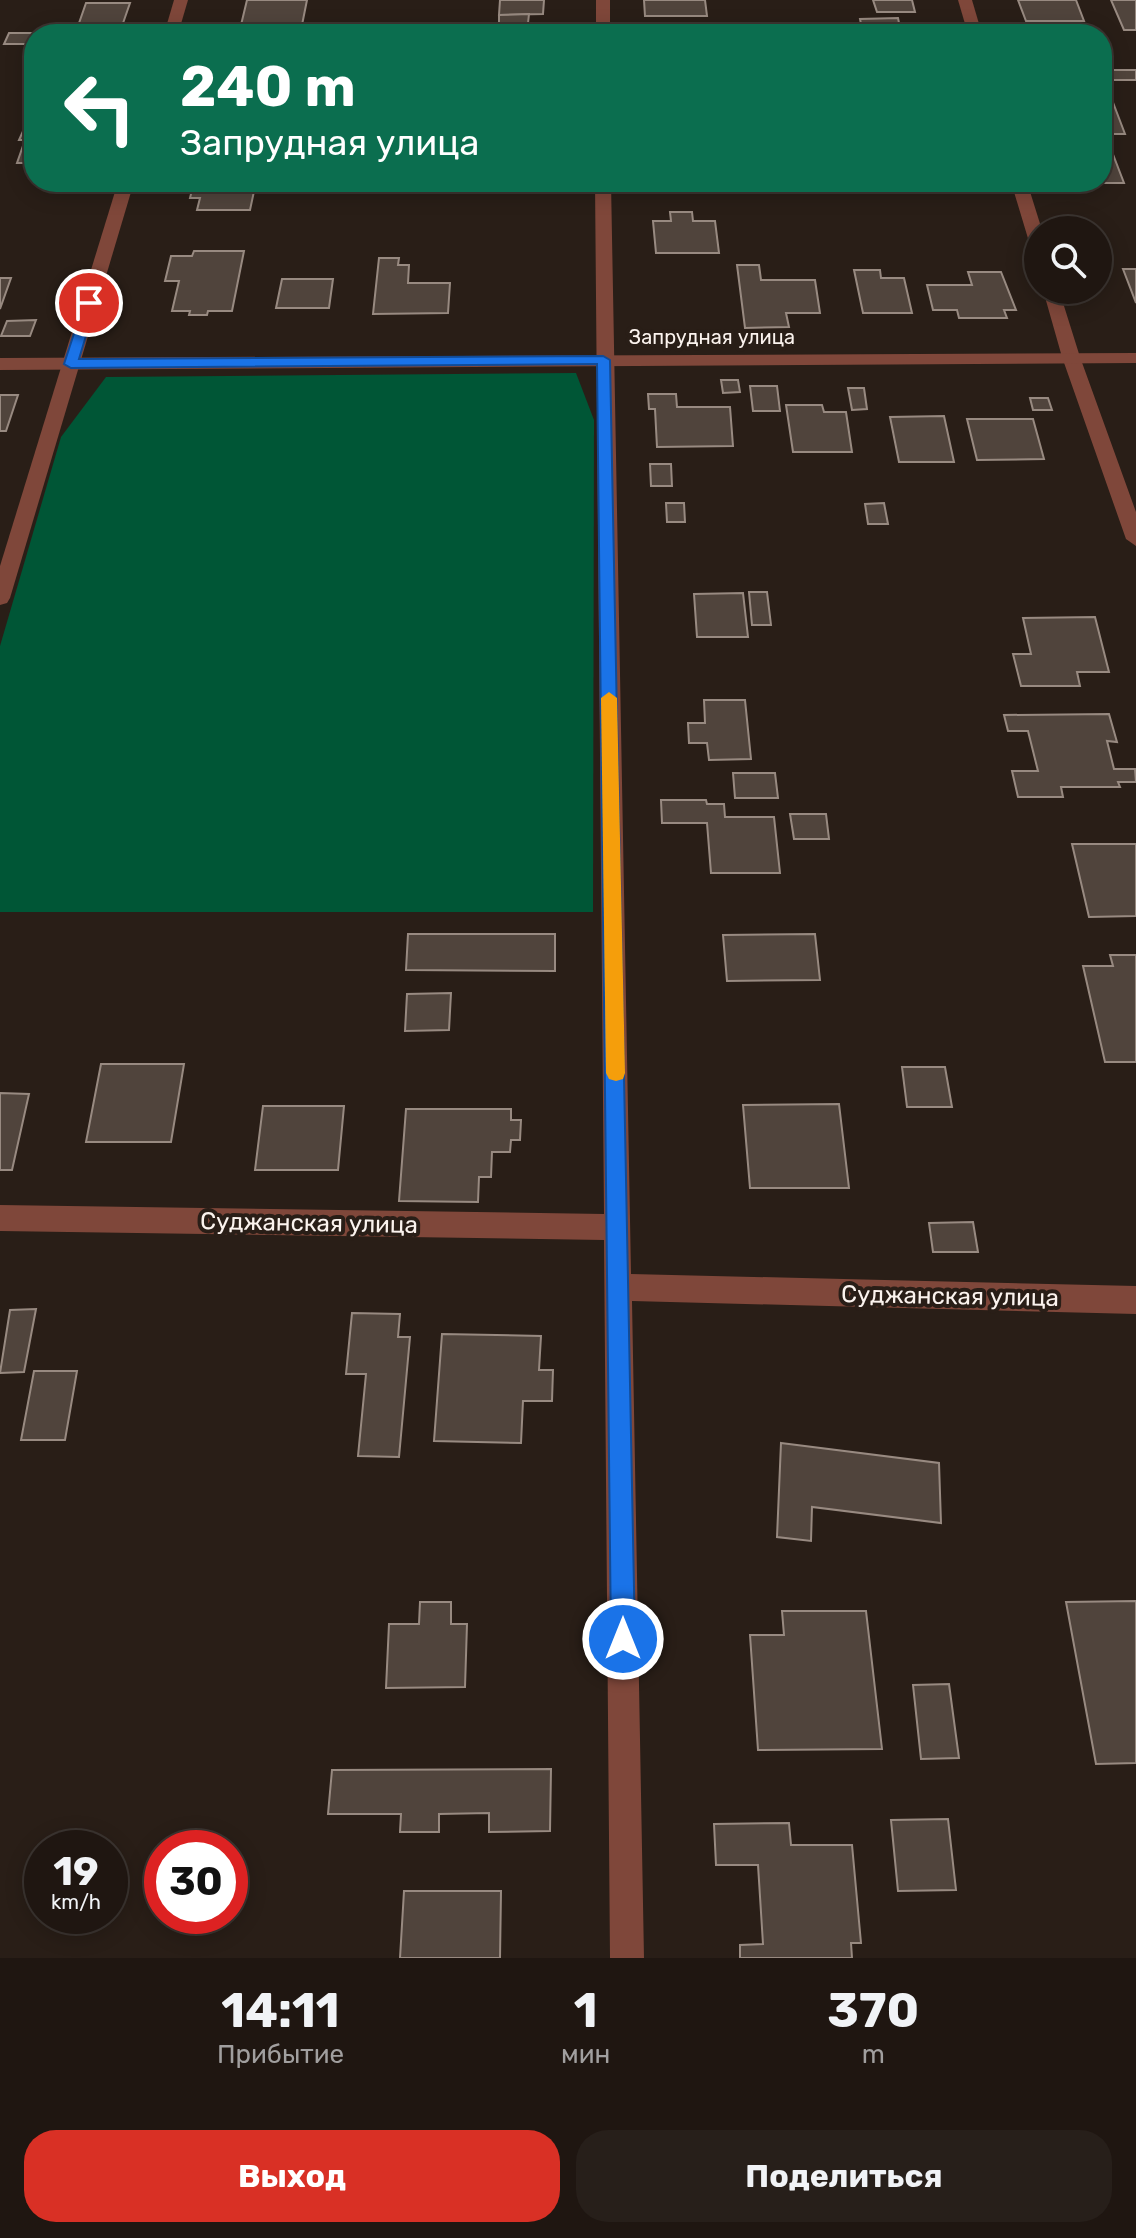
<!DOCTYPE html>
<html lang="ru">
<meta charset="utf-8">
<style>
body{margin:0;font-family:Rubik,sans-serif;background:#271f1a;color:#f1f3f6;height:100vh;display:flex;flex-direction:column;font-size:30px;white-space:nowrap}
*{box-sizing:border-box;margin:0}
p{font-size:26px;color:#a19f9f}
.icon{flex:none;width:44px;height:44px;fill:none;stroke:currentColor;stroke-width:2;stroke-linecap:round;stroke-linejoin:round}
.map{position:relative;height:1958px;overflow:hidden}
.sheet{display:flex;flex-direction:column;background:#1f1611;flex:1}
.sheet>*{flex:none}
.banner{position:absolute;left:24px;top:24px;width:1088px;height:168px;border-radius:32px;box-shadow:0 4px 20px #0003,0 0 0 2px #3c3531;background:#0b6e4f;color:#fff;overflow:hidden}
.fabs{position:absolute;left:1024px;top:216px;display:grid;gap:16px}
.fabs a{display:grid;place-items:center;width:88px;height:88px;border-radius:50%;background:#1f1611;box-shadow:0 4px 20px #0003,0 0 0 2px #3c3531;font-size:40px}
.speed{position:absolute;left:24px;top:1830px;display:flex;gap:16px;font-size:40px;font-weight:700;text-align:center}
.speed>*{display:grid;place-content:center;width:104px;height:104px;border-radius:50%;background:#1f1611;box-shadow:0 4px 20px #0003,0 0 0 2px #3c3531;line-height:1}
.speed small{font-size:20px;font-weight:400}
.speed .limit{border:12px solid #d22;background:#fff;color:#111}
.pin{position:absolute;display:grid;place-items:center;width:68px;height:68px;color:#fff;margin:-34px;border:4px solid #fff;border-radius:50%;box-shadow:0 2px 8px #0007}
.me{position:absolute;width:88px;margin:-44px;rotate:0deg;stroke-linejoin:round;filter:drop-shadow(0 0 6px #0008)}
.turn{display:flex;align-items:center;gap:28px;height:168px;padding:0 24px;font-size:36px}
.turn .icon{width:104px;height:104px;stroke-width:2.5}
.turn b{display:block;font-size:56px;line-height:68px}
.eta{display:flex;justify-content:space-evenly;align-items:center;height:136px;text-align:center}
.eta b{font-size:48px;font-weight:700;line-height:56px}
.action{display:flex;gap:16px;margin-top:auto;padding:16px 24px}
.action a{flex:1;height:92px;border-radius:32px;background:#d93025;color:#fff;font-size:32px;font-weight:700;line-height:92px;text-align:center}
.action a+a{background:#271f1a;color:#f1f3f6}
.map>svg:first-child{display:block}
.green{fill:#005636}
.building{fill:#50443c;stroke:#988a81;stroke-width:2}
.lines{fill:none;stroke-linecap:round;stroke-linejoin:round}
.minor{fill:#7f473a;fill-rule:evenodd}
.tertiary{fill:#7f473a;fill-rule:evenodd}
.route{fill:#1a73e8;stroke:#114b97;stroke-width:2}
.slow{fill:#f59e0b}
.labels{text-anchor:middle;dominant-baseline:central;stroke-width:8;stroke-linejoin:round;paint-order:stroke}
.far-street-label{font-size:20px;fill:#fbf3ee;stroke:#291e17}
.street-label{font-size:24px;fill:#fbf3ee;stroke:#291e17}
</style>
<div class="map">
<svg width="1136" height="1958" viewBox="0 0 1136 1958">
<rect width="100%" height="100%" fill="#291e17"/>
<polygon class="green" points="576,373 594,420 593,912 0,912 0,646 61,437 106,377"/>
<g class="building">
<polygon points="247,0 307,0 302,25 241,25"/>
<polygon points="500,0 544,0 543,14 499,15"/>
<polygon points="644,0 705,0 707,16 645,16"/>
<polygon points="873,0 912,0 915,12 877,12"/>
<polygon points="1018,0 1076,0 1084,21 1026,21"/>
<polygon points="1111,0 1136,0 1136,30 1124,30"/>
<polygon points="86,3 130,3 122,26 78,26"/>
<polygon points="529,14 528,23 499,23 499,15"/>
<polygon points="898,18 900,28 862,29 860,19"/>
<polygon points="122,26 145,26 143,32 119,33"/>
<polygon points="657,27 705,27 706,34 658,34"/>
<polygon points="9,33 72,33 34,34 34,44 4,44"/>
<polygon points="1106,70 1136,70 1136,80 1110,80"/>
<polygon points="1102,92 1109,92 1125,134 1102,134"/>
<polygon points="32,121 34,163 17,163 25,140 19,140 24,129 29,129"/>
<polygon points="1102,144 1109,144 1124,183 1083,183 1102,182"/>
<polygon points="194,182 256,182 250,210 197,210 200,198 190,198"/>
<polygon points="441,182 490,182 490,193 440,193"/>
<polygon points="670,212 692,212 693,221 715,221 719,253 656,253 653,221 671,221"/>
<polygon points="194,251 244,251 232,311 208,311 207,315 189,315 190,311 172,311 179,281 165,281 171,256 192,256"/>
<polygon points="379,258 399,258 398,265 409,265 408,283 450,283 448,313 373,314"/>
<polygon points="737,265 759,265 761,280 815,280 820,313 786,313 789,327 745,328"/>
<polygon points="1123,269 1136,269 1136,303"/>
<polygon points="854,270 880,270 881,278 904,278 912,313 863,313"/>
<polygon points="968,272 1001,272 1016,310 1004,310 1007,318 959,318 957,310 933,310 927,285 972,285"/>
<polygon points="0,278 11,278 0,309"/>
<polygon points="282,279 333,279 329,308 276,308"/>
<polygon points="36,320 30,336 1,336 7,321"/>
<polygon points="721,380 738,380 740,392 723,393"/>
<polygon points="750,386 777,386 780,411 753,411"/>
<polygon points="848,388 864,388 867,409 852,410"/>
<polygon points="648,394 676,394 677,407 730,407 733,446 657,447 655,409 649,409"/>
<polygon points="0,395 18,395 6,431 0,431"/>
<polygon points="1030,398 1048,398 1052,410 1033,410"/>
<polygon points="786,405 822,405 824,412 846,412 852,452 793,452"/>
<polygon points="944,416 954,462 899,462 890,417"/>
<polygon points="967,419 1033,419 1044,459 977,460"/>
<polygon points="650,464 671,464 672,486 651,486"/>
<polygon points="666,503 684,503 685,522 667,522"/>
<polygon points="884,503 888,524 868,524 865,504"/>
<polygon points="749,592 767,592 771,625 752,625"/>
<polygon points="743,593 748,637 697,637 694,594"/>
<polygon points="1095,617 1109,672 1077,672 1080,686 1021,686 1013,654 1031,654 1023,618"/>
<polygon points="704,700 745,700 751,759 709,760 707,743 689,743 688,723 705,723"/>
<polygon points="1109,714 1117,742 1107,741 1114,769 1135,769 1136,782 1118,782 1120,787 1061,787 1063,797 1018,797 1012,771 1038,771 1028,731 1008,731 1004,715"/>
<polygon points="733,773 775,773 778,798 735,798"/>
<polygon points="661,800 706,800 707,804 724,804 725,817 774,817 780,873 711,873 707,823 662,823"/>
<polygon points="790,814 826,814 829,839 794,839"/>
<polygon points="1072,844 1136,844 1136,916 1089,917"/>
<polygon points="408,934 555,934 555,971 406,970"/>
<polygon points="815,934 820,980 727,981 723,935"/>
<polygon points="1110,955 1136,955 1136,1062 1105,1062 1083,966 1113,966"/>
<polygon points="451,993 449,1030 405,1031 407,994"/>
<polygon points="101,1064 184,1064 171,1142 86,1142"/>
<polygon points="902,1067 945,1067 952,1107 907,1107"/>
<polygon points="0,1093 29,1094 12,1170 0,1170"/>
<polygon points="839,1104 849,1188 750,1188 743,1105"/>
<polygon points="263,1106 344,1106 338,1170 255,1170"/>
<polygon points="406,1109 511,1109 511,1120 521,1120 520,1140 511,1140 510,1152 492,1152 491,1177 479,1177 478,1202 399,1201"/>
<polygon points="973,1222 978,1252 933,1252 929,1223"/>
<polygon points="36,1309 24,1372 0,1373 10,1310"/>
<polygon points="352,1313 400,1314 398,1337 410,1337 399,1457 358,1456 366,1374 346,1374"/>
<polygon points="442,1334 541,1336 539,1370 553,1370 552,1401 523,1401 521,1443 434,1441"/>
<polygon points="34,1371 77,1371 65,1440 21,1440"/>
<polygon points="781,1443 939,1463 941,1523 812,1507 811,1541 777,1537"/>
<polygon points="1136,1601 1136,1763 1096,1764 1066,1602"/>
<polygon points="420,1602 451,1602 451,1624 467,1624 465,1687 386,1688 389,1624 419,1624"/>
<polygon points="782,1611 866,1611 882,1749 758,1750 750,1635 784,1635"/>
<polygon points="949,1684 959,1758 921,1759 913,1685"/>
<polygon points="551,1769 550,1831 489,1832 489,1813 439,1814 439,1832 400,1832 401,1814 328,1814 332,1770"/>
<polygon points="948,1819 956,1890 898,1891 891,1820"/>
<polygon points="789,1823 791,1845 852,1845 861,1943 851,1943 852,1958 740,1958 740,1945 763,1944 758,1865 716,1865 714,1824"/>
<polygon points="404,1891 501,1891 500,1958 400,1958"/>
</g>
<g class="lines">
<g class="minor">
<polygon points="174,0 188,0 178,34 164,34"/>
<rect x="596" y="0" width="14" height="34"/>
<polygon points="958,0 972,0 982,34 968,34"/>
<polygon points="118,182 134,182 10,598 7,603 0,605 0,566"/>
<polygon points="595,182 611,182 631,1274 1136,1286 1136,1314 632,1301 644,1958 610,1958 604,1240 0,1231 0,1205 604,1214"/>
<polygon points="1011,182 1027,182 1042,230 1038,230 1038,250 1030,245"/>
<polygon points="1043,290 1059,290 1080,357 1136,512 1136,546 1126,539 1062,357"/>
</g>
<polygon class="tertiary" points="1136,353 1136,363 0,370 0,358"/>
</g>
<polygon class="route" points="85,300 96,303 79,359 603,356 610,360 635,1639 631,1647 623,1650 615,1647 611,1639 597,364 71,368 64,364"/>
<polygon class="slow" points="609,692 617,698 625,1073 623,1079 616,1081 609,1079 606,1073 601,698"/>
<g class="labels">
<g class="far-street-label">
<text x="712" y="337">Запрудная улица</text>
</g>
<g class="street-label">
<text transform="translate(309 1223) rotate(1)">Суджанская улица</text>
<text transform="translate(950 1296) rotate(1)">Суджанская улица</text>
</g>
</g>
</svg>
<div class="fabs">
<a><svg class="icon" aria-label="search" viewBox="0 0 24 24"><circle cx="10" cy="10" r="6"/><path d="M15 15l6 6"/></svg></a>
</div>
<div class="speed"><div>19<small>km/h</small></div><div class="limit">30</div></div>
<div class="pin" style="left:89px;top:303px;background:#d93025"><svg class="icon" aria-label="arrive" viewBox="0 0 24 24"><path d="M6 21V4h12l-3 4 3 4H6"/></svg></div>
<svg class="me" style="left:623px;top:1639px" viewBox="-20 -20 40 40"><circle r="17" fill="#1a73e8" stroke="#fff" stroke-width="3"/><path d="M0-11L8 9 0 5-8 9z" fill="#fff"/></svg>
<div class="banner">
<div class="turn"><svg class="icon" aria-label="left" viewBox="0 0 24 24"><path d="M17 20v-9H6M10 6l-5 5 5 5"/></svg><div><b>240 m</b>Запрудная улица</div></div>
</div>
</div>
<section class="sheet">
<div class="eta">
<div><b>14:11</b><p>Прибытие</p></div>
<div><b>1</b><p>мин</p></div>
<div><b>370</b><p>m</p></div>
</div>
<div class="action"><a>Выход</a><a>Поделиться</a></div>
</section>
